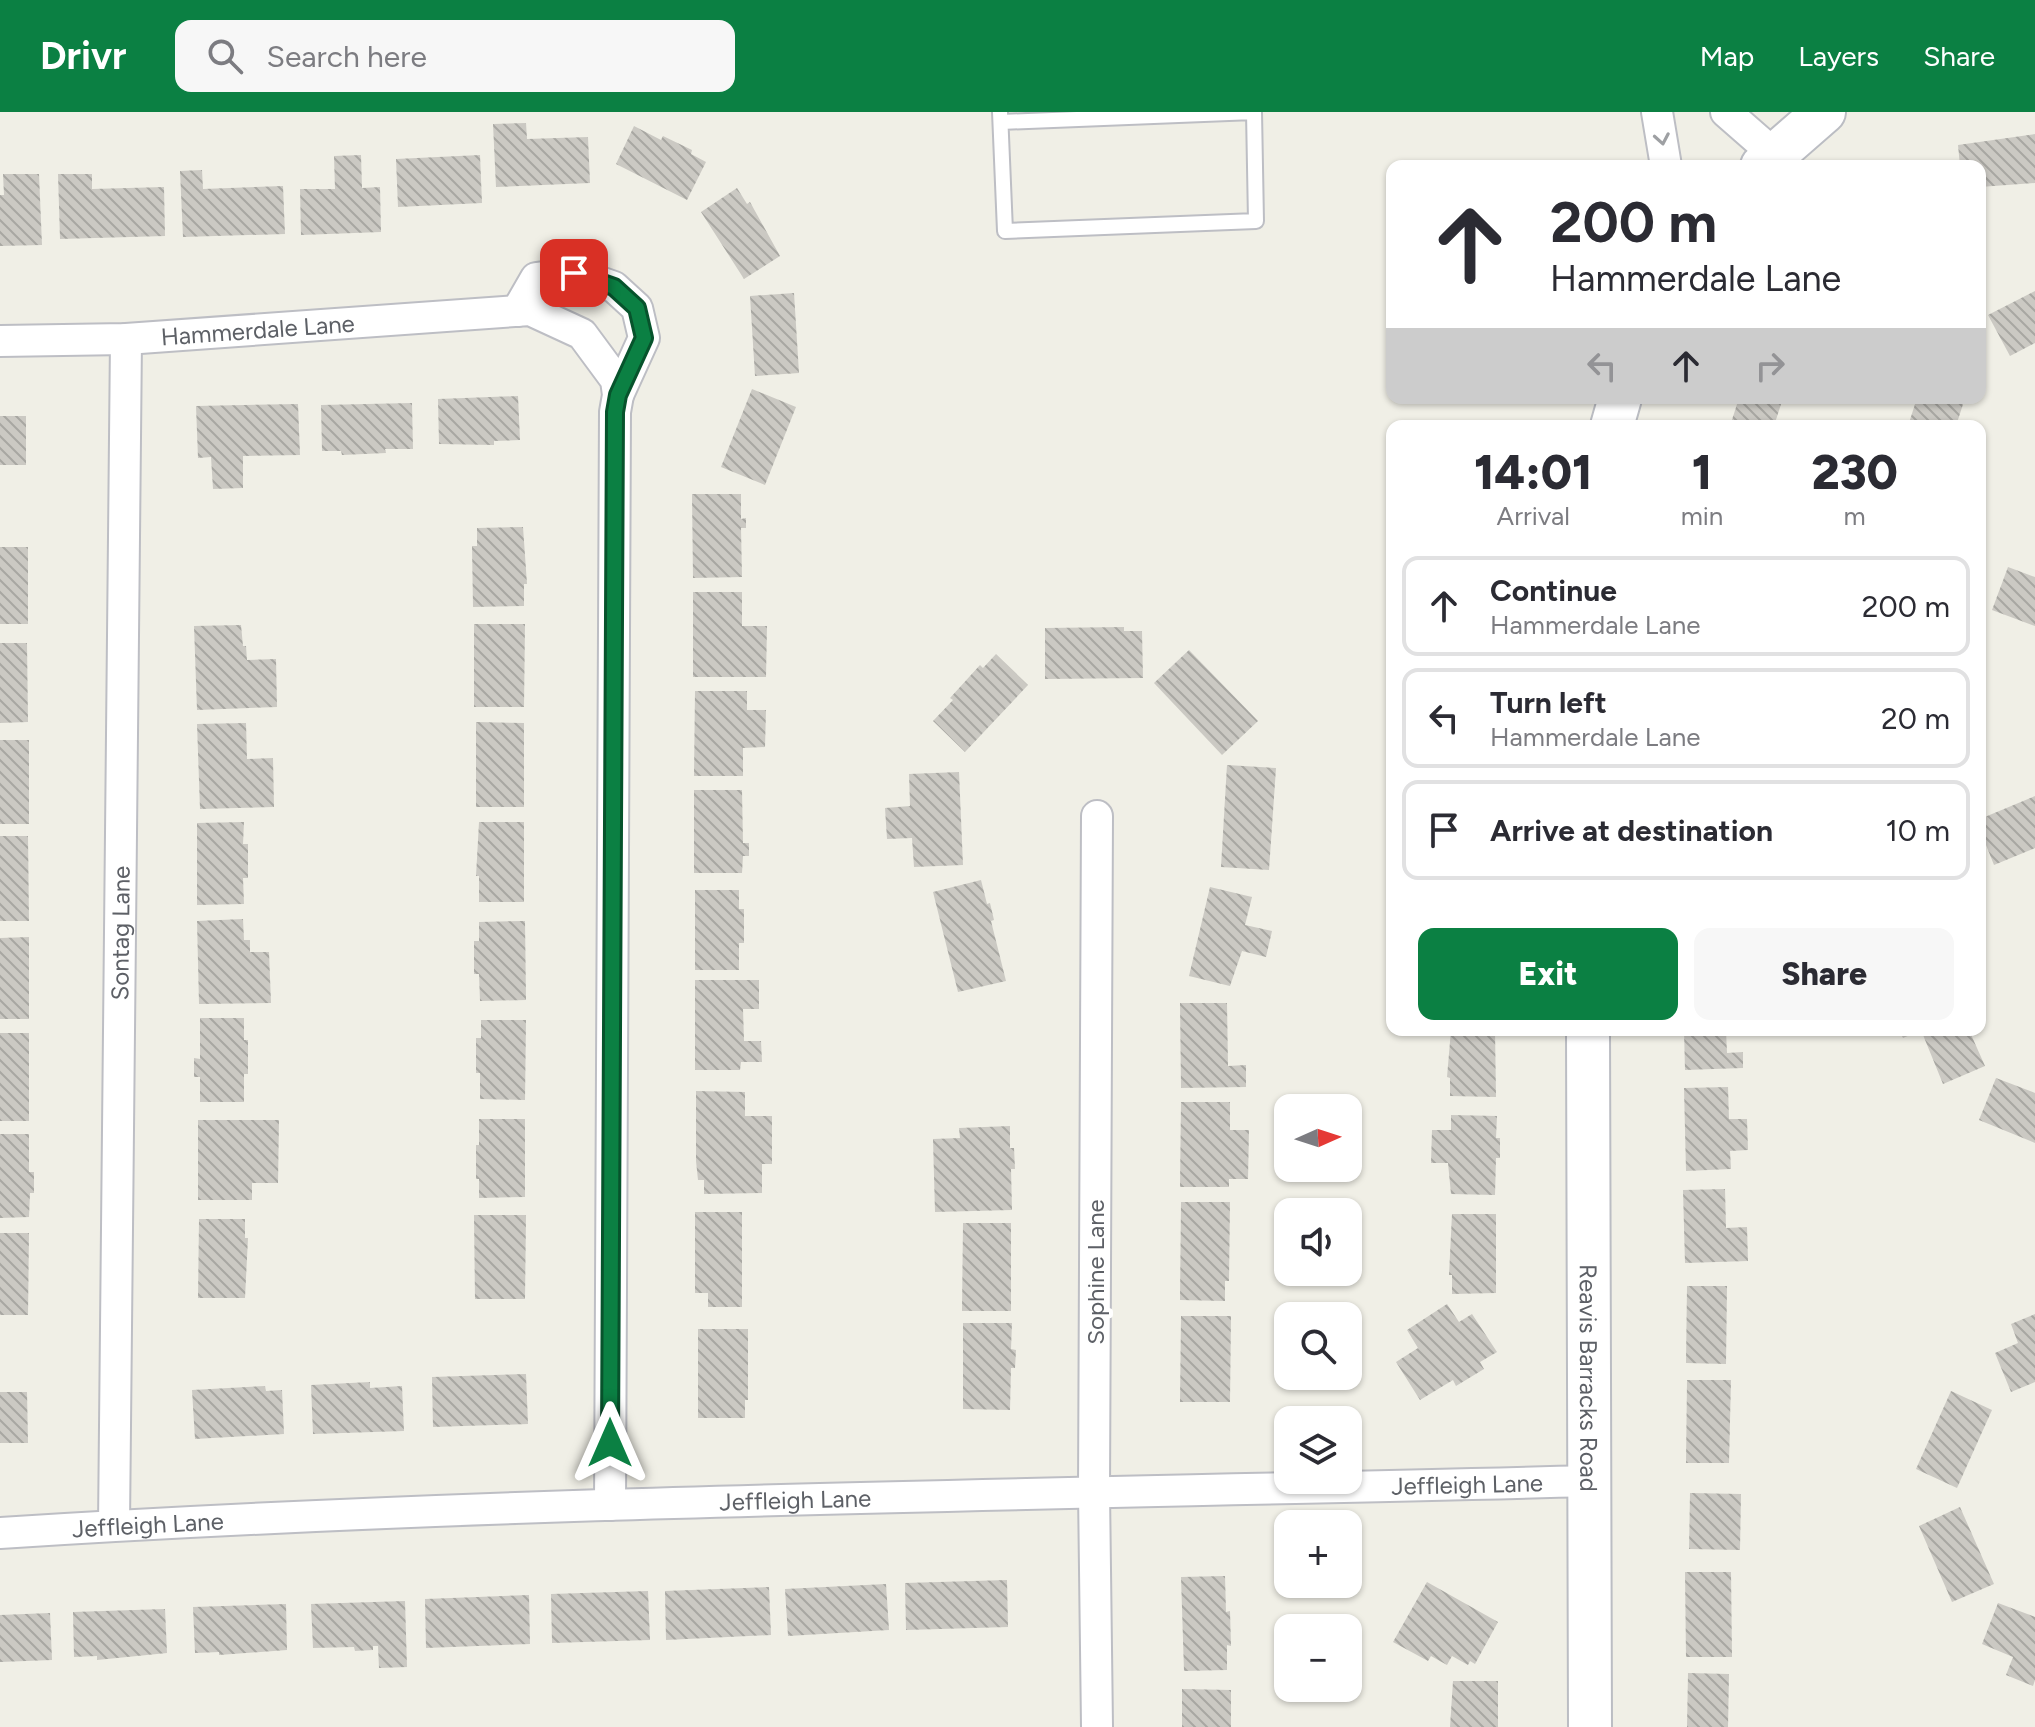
<!DOCTYPE html>
<meta charset="utf-8">
<style>
body{margin:0;font-family:Figtree,sans-serif;background:#f7f7f7;color:#2b2b33;height:100vh;display:flex;flex-direction:column;font-size:30px;white-space:nowrap}
*{box-sizing:border-box;margin:0}
p{font-size:26px;color:#7c7c81}
.icon{flex:none;width:44px;height:44px;fill:none;stroke:currentColor;stroke-width:2;stroke-linecap:round;stroke-linejoin:round}
.map{position:relative;flex:1;overflow:hidden}
.details{position:absolute;left:1386px;top:308px;width:600px;height:616px;display:flex;flex-direction:column;background:#fff;border-radius:16px;box-shadow:0 2px 6px #0004}
.details>*{flex:none}
.hud{position:absolute;left:1386px;top:48px;width:600px;height:244px;border-radius:16px;box-shadow:0 2px 6px #0004;background:#fff;color:#2b2b33;overflow:hidden}
.needle{width:52px;rotate:87deg}
.controls{position:absolute;left:1274px;top:982px;display:grid;gap:16px}
.controls a{display:grid;place-items:center;width:88px;height:88px;border-radius:16px;background:#fff;box-shadow:0 2px 6px #0004;font-size:40px}
.pin{position:absolute;display:grid;place-items:center;width:68px;height:68px;color:#fff;margin:-34px;border-radius:16px;box-shadow:0 4px 12px #0006}
.me{position:absolute;width:88px;margin:-44px;rotate:0deg;stroke-linejoin:round;filter:drop-shadow(0 0 6px #0008)}
.turn{display:flex;align-items:center;gap:28px;height:168px;padding:0 32px;font-size:36px}
.turn .icon{width:104px;height:104px;stroke-width:2.5}
.turn b{display:block;font-size:56px;line-height:68px}
.lanes{display:flex;align-items:center;height:76px;padding:0 32px;background:#0003;justify-content:center;gap:40px;direction:ltr}
.lanes .off{opacity:.35}
.eta{display:flex;justify-content:space-evenly;align-items:center;height:136px;text-align:center}
.eta b{font-size:48px;font-weight:800;line-height:56px}
.cta{display:flex;gap:16px;margin-top:auto;padding:16px 32px}
.cta a{flex:1;height:92px;border-radius:16px;background:#0b8043;color:#fff;font-size:32px;font-weight:800;line-height:92px;text-align:center}
.cta a+a{background:#f7f7f7;color:#2b2b33}
ul{padding:0;list-style:none}
li{display:flex;align-items:center;gap:24px;height:100px;margin:0 16px 12px;padding:0 16px;border:4px solid #e1e1e2;border-radius:16px}
li div{flex:1}
li b{display:block;font-size:30px}
li em{font-style:normal}
header{display:flex;align-items:center;gap:48px;box-sizing:border-box;height:112px;padding:0 40px;background:#0b8043;color:#fff}
header strong{font-size:38px}
nav{display:flex;gap:44px;margin-inline-start:auto;font-size:28px}
.search{width:560px;height:72px;background:#f7f7f7;display:flex;align-items:center;gap:20px;box-sizing:border-box;padding:0 28px;border-radius:16px;color:#7c7c81;font-size:30px}
.map>svg:first-child{display:block}
.building{fill:url(#building-back-hatch)}
.lines{fill:none;stroke-linecap:round;stroke-linejoin:round}
.lane-casing{stroke:#bdbec4;stroke-width:18}
.street-casing{stroke:#bdbec4;stroke-width:34}
.secondary-casing{stroke:#bbbdc3;stroke-width:46}
.lane{stroke:#fff;stroke-width:14}
.street{stroke:#fff;stroke-width:30}
.secondary{stroke:#fff;stroke-width:42}
.oneway{stroke:#9ea0a3}
.route-casing{stroke:#07532c;stroke-width:20}
.route{stroke:#0b8043;stroke-width:14}
.labels{text-anchor:middle;dominant-baseline:central;stroke-width:8;stroke-linejoin:round;paint-order:stroke}
.street-label{font-size:24px;fill:#5d6066;stroke:#fff}
</style>
<header>
<strong>Drivr</strong>
<div class="search"><svg class="icon" aria-label="search" viewBox="0 0 24 24"><circle cx="10" cy="10" r="6"/><path d="M15 15l6 6"/></svg>Search here</div>
<nav><a>Map</a><a>Layers</a><a>Share</a></nav>
</header>
<div class="map">
<svg width="2035" height="1615" viewBox="0 0 2035 1615">
<defs>
<pattern id="building-back-hatch" width="6" height="6" patternUnits="userSpaceOnUse" patternTransform="scale(2)"><rect width="6" height="6" fill="#cbc9c3"/><path d="M-1 5l2 2M0 0l6 6M5-1l2 2" fill="none" stroke="#a8a7a2"/></pattern>
</defs>
<rect width="100%" height="100%" fill="#f0efe6"/>
<g class="building">
<polygon points="526,11 527,27 588,25 590,71 496,75 493,12"/>
<polygon points="634,14 661,28 663,24 692,38 691,42 706,50 687,88 616,52"/>
<polygon points="2035,22 2035,71 1980,75 1980,54 1960,54 1958,33"/>
<polygon points="361,43 362,76 380,75 381,120 301,123 300,77 335,77 334,44"/>
<polygon points="480,43 482,91 398,95 396,47"/>
<polygon points="202,58 203,77 283,74 285,122 183,125 180,59"/>
<polygon points="3,62 39,62 42,133 0,134 0,83 4,83"/>
<polygon points="58,62 92,62 92,77 164,75 165,124 60,127"/>
<polygon points="737,76 747,92 750,90 780,144 744,167 701,100"/>
<polygon points="2035,179 2035,231 2010,244 1988,203"/>
<polygon points="794,181 799,261 755,264 750,184"/>
<polygon points="752,277 796,295 765,373 721,355"/>
<polygon points="518,284 520,328 494,329 494,333 439,332 438,287"/>
<polygon points="1739,286 1783,286 1774,314 1730,314"/>
<polygon points="1917,286 1965,286 1956,314 1908,314"/>
<polygon points="412,291 413,337 385,337 386,341 342,343 341,339 322,339 321,293"/>
<polygon points="298,292 300,343 243,344 243,376 213,377 211,345 198,346 196,294"/>
<rect x="0" y="304" width="26" height="49"/>
<polygon points="692,382 741,382 741,407 746,406 746,416 741,416 742,465 693,466"/>
<polygon points="523,415 527,472 524,472 524,494 473,495 472,434 477,434 477,416"/>
<rect x="0" y="435" width="28" height="77"/>
<polygon points="2008,455 2035,465 2035,514 1992,498"/>
<polygon points="693,480 742,480 742,514 767,514 766,565 693,565"/>
<polygon points="474,512 525,512 524,595 474,595"/>
<polygon points="241,513 243,534 246,534 247,548 276,547 277,595 197,598 194,514"/>
<polygon points="1124,515 1124,519 1142,519 1143,566 1045,567 1045,516"/>
<polygon points="0,531 27,531 28,610 0,611"/>
<polygon points="1189,538 1258,609 1222,643 1154,571"/>
<polygon points="996,542 1028,573 965,640 933,609 953,588 950,586 980,553 983,556"/>
<polygon points="695,579 747,579 747,598 766,598 765,635 743,636 743,664 694,664"/>
<polygon points="476,610 524,611 524,695 476,695"/>
<polygon points="246,611 247,647 273,646 274,695 200,697 197,612"/>
<rect x="0" y="628" width="29" height="84"/>
<polygon points="1227,653 1276,656 1269,758 1221,755"/>
<polygon points="959,660 963,753 914,755 912,726 887,727 885,696 910,694 909,662"/>
<polygon points="694,678 742,678 743,731 749,731 749,744 743,744 742,761 694,761"/>
<polygon points="2035,684 2035,736 1994,753 1980,718 1980,707"/>
<polygon points="244,710 243,732 248,732 248,766 243,766 244,792 197,793 197,711"/>
<polygon points="479,710 524,710 524,790 479,790 479,764 476,764"/>
<polygon points="0,724 28,724 29,809 0,809"/>
<polygon points="981,768 987,792 990,791 994,808 991,809 1006,869 958,880 933,780"/>
<polygon points="1210,775 1252,785 1245,813 1272,819 1266,845 1242,839 1230,874 1189,864"/>
<polygon points="695,778 739,778 739,797 744,797 744,831 739,831 739,858 695,858"/>
<polygon points="243,807 244,828 250,828 250,840 269,840 271,891 199,892 197,809"/>
<polygon points="525,809 526,888 480,889 479,862 474,862 474,829 479,829 479,810"/>
<polygon points="29,825 29,907 0,907 0,826"/>
<polygon points="695,868 759,868 759,897 743,897 744,929 761,929 762,950 741,950 740,958 695,958"/>
<polygon points="1180,891 1227,891 1228,954 1246,953 1246,975 1181,976"/>
<polygon points="200,906 244,906 244,928 248,928 248,962 244,962 244,990 200,990 200,965 194,965 194,946 200,947"/>
<polygon points="481,908 526,908 525,988 480,987 480,961 476,961 476,926 481,926"/>
<polygon points="1451,918 1495,918 1496,985 1450,984 1450,966 1447,965"/>
<polygon points="1684,918 1726,918 1727,941 1743,940 1743,956 1685,958"/>
<polygon points="1899,918 1969,918 1985,954 1943,972 1921,918 1903,926"/>
<rect x="0" y="921" width="29" height="88"/>
<polygon points="1996,966 2035,981 2035,1031 1979,1008"/>
<polygon points="1728,975 1729,1007 1747,1007 1748,1038 1730,1039 1731,1057 1686,1059 1684,976"/>
<polygon points="696,979 745,980 745,1004 772,1004 772,1052 762,1052 762,1081 704,1082 704,1068 698,1068 696,1049"/>
<polygon points="1181,990 1230,990 1230,1018 1249,1018 1248,1067 1229,1067 1229,1075 1180,1075"/>
<polygon points="1451,1003 1497,1004 1496,1026 1500,1026 1500,1046 1496,1046 1495,1083 1451,1082 1448,1051 1431,1051 1432,1018 1451,1018"/>
<polygon points="479,1007 525,1007 525,1085 479,1086 479,1067 476,1067 476,1033 479,1033"/>
<polygon points="198,1008 279,1008 278,1071 252,1071 252,1088 198,1088"/>
<polygon points="1010,1014 1010,1036 1014,1036 1015,1057 1011,1057 1012,1098 935,1100 933,1027 960,1026 959,1016"/>
<polygon points="0,1022 29,1022 29,1060 34,1060 34,1081 30,1081 29,1105 0,1106"/>
<polygon points="1725,1077 1726,1116 1747,1115 1748,1149 1685,1151 1683,1078"/>
<polygon points="1181,1090 1230,1090 1229,1169 1225,1169 1225,1189 1180,1188"/>
<polygon points="695,1100 742,1100 742,1195 708,1195 708,1181 695,1181"/>
<polygon points="1452,1102 1496,1102 1496,1181 1452,1182 1452,1163 1449,1163"/>
<polygon points="474,1103 526,1103 525,1187 475,1187"/>
<polygon points="199,1107 245,1107 245,1126 248,1126 245,1186 198,1186"/>
<polygon points="963,1111 1011,1111 1011,1199 962,1199"/>
<polygon points="0,1121 29,1121 28,1203 0,1203"/>
<polygon points="1687,1174 1727,1174 1726,1252 1686,1251"/>
<polygon points="1447,1192 1459,1210 1472,1202 1497,1240 1480,1250 1484,1257 1456,1274 1453,1268 1420,1288 1396,1250 1418,1236 1407,1218"/>
<polygon points="2035,1202 2035,1270 2011,1280 1995,1241 2018,1231 2011,1212"/>
<polygon points="1181,1204 1231,1204 1230,1290 1180,1290"/>
<polygon points="963,1211 1012,1211 1011,1237 1016,1238 1015,1256 1011,1256 1010,1298 963,1297"/>
<polygon points="698,1217 748,1217 748,1288 745,1288 745,1306 698,1306"/>
<polygon points="526,1262 528,1312 433,1315 432,1265"/>
<polygon points="1687,1268 1731,1268 1729,1351 1686,1351"/>
<polygon points="370,1270 370,1276 402,1274 404,1319 313,1322 311,1273"/>
<polygon points="265,1274 266,1279 282,1278 284,1322 195,1327 192,1278"/>
<polygon points="1951,1279 1992,1298 1957,1376 1916,1357"/>
<polygon points="0,1280 27,1280 28,1331 0,1331"/>
<polygon points="1690,1381 1741,1382 1740,1438 1689,1437"/>
<polygon points="1960,1395 1994,1472 1952,1490 1919,1414"/>
<polygon points="1685,1460 1731,1460 1732,1545 1686,1545"/>
<polygon points="1225,1464 1226,1500 1230,1499 1231,1534 1227,1533 1227,1558 1184,1559 1181,1465"/>
<polygon points="1007,1468 1008,1515 906,1518 905,1471"/>
<polygon points="1427,1470 1498,1510 1475,1552 1470,1549 1468,1553 1452,1544 1447,1553 1431,1544 1428,1549 1393,1530"/>
<polygon points="886,1472 889,1518 788,1524 785,1477"/>
<polygon points="769,1475 771,1523 666,1528 665,1479"/>
<polygon points="648,1479 650,1528 552,1531 551,1482"/>
<polygon points="529,1483 530,1532 426,1536 425,1487"/>
<polygon points="405,1489 407,1555 379,1556 378,1534 373,1534 373,1538 355,1539 354,1535 313,1536 311,1492"/>
<polygon points="1998,1491 2035,1505 2035,1568 2033,1574 2006,1563 2013,1545 1982,1532"/>
<polygon points="286,1492 287,1538 219,1543 219,1540 195,1541 193,1495"/>
<polygon points="165,1497 167,1541 97,1548 97,1544 74,1545 73,1500"/>
<polygon points="50,1501 52,1548 0,1550 0,1503"/>
<polygon points="1688,1561 1729,1562 1728,1615 1687,1615"/>
<polygon points="1453,1569 1498,1569 1498,1615 1450,1615"/>
<polygon points="1182,1577 1231,1578 1231,1615 1182,1615"/>
</g>
<g class="lines">
<g class="lane-casing">
<polyline id="lane" points="1000,0 1005,119 1256,109 1254,0 1001,10"/>
</g>
<g class="street-casing">
<g id="street">
<polyline points="1657,0 1666,54"/>
<polyline points="1726,0 1774,42"/>
<polyline points="517,199 536,166 574,161 614,175 637,196 644,226 618,283"/>
<path id="s1" d="M0,229l126,-2 404,-29 52,24 34,46 2,15 -3,17 -5,1093"/>
<polyline points="1097,704 1094,1379 1097,1615"/>
<path id="s2" d="M114,1413l12,-1186"/>
<path id="s3" d="M0,1421c529,-34 1060,-38 1590,-52"/>
</g>
</g>
<g class="secondary-casing">
<g id="secondary">
<polyline points="1762,54 1824,0"/>
<polyline points="1612,314 1620,286"/>
<path id="s4" d="M1588,918l2,697"/>
</g>
</g>
<use href="#lane" class="lane"/>
<use href="#street" class="street"/>
<use href="#secondary" class="secondary"/>
</g>
<defs><path id="oneway-chevron" d="M-2-3.5L2.5 0L-2 3.5" fill="none" stroke-width="1.6" stroke-linecap="round" stroke-linejoin="round" transform="scale(2)"/></defs>
<use class="oneway" href="#oneway-chevron" transform="translate(1662 27) rotate(80)"/>
<g class="lines">
<g class="route-casing">
<polyline id="route" points="574,161 614,175 637,196 644,226 618,283 615,300 610,1331"/>
</g>
<use href="#route" class="route"/>
</g>
<g class="labels">
<g class="street-label">
<text stroke="none"><textPath href="#s1" startOffset="258">Hammerdale Lane</textPath></text>
<text stroke="none"><textPath href="#s2" startOffset="592">Sontag Lane</textPath></text>
<text transform="translate(1095 1160) rotate(-90)">Sophine Lane</text>
<text stroke="none"><textPath href="#s4" startOffset="348">Reavis Barracks Road</textPath></text>
<text stroke="none"><textPath href="#s3" startOffset="1468">Jeffleigh Lane</textPath></text>
<text stroke="none"><textPath href="#s3" startOffset="796">Jeffleigh Lane</textPath></text>
<text stroke="none"><textPath href="#s3" startOffset="148">Jeffleigh Lane</textPath></text>
</g>
</g>
</svg>
<div class="controls">
<a><svg class="needle" viewBox="-14 -14 28 28"><path d="M0-13l5 13h-10z" fill="#e53935"/><path d="M0 13l5-13h-10z" fill="#7c7c81"/></svg></a>
<a><svg class="icon" aria-label="sound" viewBox="0 0 24 24"><path d="M4 9h4l5-4v14l-5-4H4zM17 9q2 3 0 6"/></svg></a>
<a><svg class="icon" aria-label="search" viewBox="0 0 24 24"><circle cx="10" cy="10" r="6"/><path d="M15 15l6 6"/></svg></a>
<a><svg class="icon" aria-label="layers" viewBox="0 0 24 24"><path d="M12 4l9 5-9 5-9-5zM3 14l9 5 9-5"/></svg></a>
<a>+</a>
<a>−</a>
</div>
<div class="pin" style="left:574px;top:161px;background:#d93025"><svg class="icon" aria-label="arrive" viewBox="0 0 24 24"><path d="M6 21V4h12l-3 4 3 4H6"/></svg></div>
<svg class="me" style="left:610px;top:1331px" viewBox="-20 -20 40 40"><path d="M0-17L14 15 0 8-14 15z" fill="#0b8043" stroke="#fff" stroke-width="4"/></svg>
<div class="hud">
<div class="turn"><svg class="icon" aria-label="ahead" viewBox="0 0 24 24"><path d="M12 20V5M6 11l6-6 6 6"/></svg><div><b>200 m</b>Hammerdale Lane</div></div>
<div class="lanes"><svg class="icon off" aria-label="left" viewBox="0 0 24 24"><path d="M17 20v-9H6M10 6l-5 5 5 5"/></svg><svg class="icon" aria-label="ahead" viewBox="0 0 24 24"><path d="M12 20V5M6 11l6-6 6 6"/></svg><svg class="icon off" aria-label="right" viewBox="0 0 24 24"><path d="M7 20v-9h11M14 6l5 5-5 5"/></svg></div>
</div>
<section class="details">
<div class="eta">
<div><b>14:01</b><p>Arrival</p></div>
<div><b>1</b><p>min</p></div>
<div><b>230</b><p>m</p></div>
</div>
<ul>
<li><svg class="icon" aria-label="ahead" viewBox="0 0 24 24"><path d="M12 20V5M6 11l6-6 6 6"/></svg><div><b>Continue</b><p>Hammerdale Lane</p></div><em>200 m</em></li>
<li><svg class="icon" aria-label="left" viewBox="0 0 24 24"><path d="M17 20v-9H6M10 6l-5 5 5 5"/></svg><div><b>Turn left</b><p>Hammerdale Lane</p></div><em>20 m</em></li>
<li><svg class="icon" aria-label="arrive" viewBox="0 0 24 24"><path d="M6 21V4h12l-3 4 3 4H6"/></svg><div><b>Arrive at destination</b></div><em>10 m</em></li>
</ul>
<div class="cta"><a>Exit</a><a>Share</a></div>
</section>
</div>
